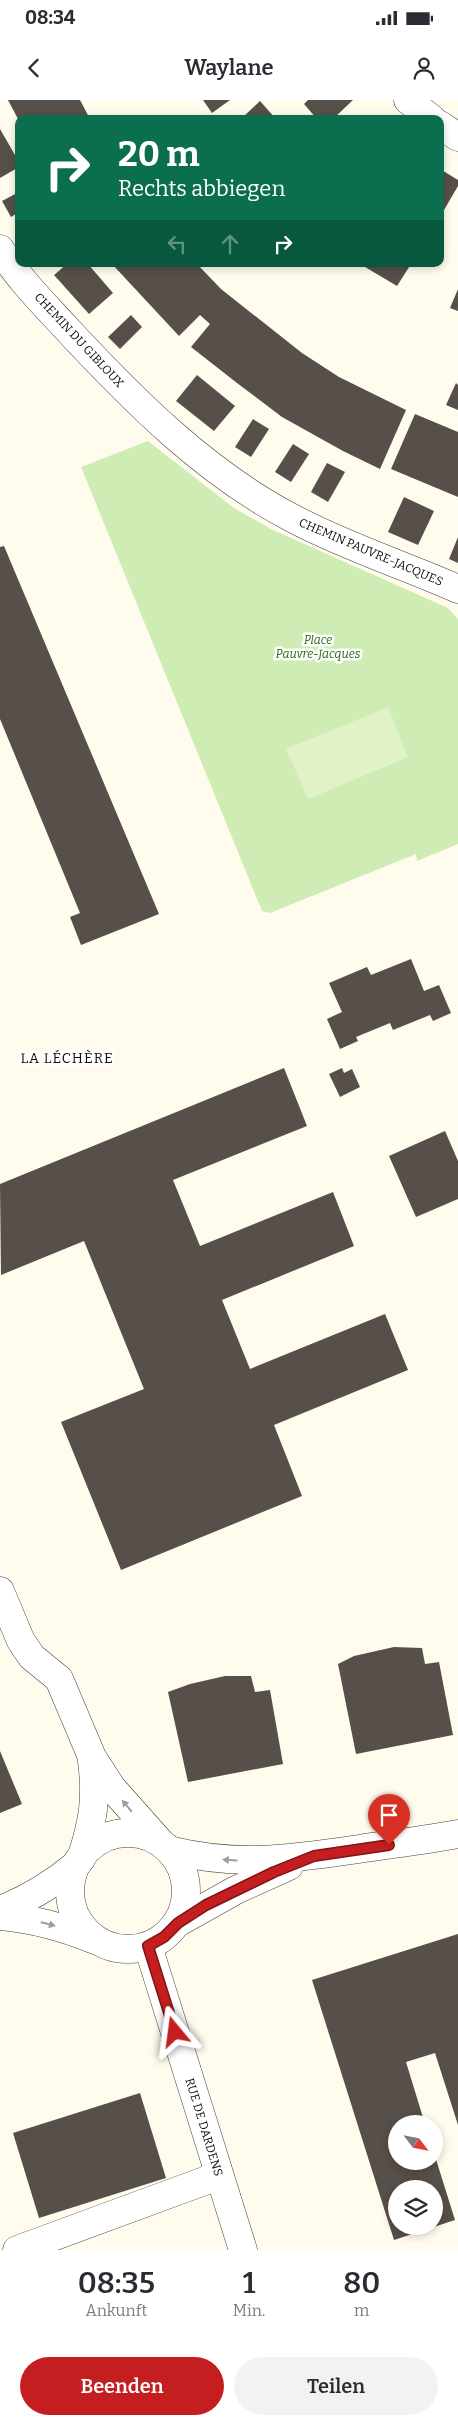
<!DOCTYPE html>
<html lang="de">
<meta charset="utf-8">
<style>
body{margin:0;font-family:Bitter,serif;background:#f2f2f3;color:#2b2b33;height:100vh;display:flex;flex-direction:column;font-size:19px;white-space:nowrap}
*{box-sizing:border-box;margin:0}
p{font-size:16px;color:#7c7c81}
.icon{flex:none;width:28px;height:28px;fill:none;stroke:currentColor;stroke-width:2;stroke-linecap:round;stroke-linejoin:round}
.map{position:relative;height:2150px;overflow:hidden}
.details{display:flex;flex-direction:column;background:#fff;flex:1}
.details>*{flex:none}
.top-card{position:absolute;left:15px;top:15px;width:429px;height:152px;border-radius:10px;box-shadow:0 2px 8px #0003;background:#0b6e4f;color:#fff;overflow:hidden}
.needle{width:32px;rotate:122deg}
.tools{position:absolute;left:388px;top:2015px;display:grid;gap:10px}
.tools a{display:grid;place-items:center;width:55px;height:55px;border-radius:50%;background:#fff;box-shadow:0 2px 8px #0003;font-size:25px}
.pin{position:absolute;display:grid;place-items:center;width:42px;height:42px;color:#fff;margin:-51px -21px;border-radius:50% 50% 50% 0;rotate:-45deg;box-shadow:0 0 5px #0007}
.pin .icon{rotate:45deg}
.me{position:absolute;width:55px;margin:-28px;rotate:344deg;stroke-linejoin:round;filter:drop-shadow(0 0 4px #0008)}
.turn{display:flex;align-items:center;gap:18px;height:105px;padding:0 20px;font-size:22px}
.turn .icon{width:65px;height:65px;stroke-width:2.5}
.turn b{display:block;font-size:35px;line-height:42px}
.lanes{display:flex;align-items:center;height:48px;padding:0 20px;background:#0003;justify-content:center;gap:25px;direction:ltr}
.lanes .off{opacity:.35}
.eta{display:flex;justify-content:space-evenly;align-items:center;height:85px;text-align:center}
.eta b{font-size:30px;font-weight:600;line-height:35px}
.primary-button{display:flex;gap:10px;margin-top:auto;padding:10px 20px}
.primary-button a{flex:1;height:58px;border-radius:30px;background:#c51e21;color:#fff;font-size:20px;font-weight:600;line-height:58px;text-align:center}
.primary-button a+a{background:#f2f2f3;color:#2b2b33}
.status{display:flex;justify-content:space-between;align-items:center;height:35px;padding:0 25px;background:#fff;direction:ltr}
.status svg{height:14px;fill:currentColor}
header{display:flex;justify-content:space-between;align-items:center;height:65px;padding:0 20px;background:#fff;font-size:22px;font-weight:600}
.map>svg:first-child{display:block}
.green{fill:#d0ecb5}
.pitch{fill:#e2f2c7}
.building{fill:#574f49;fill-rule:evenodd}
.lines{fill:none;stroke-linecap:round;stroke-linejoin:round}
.minor-casing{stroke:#404040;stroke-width:29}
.minor{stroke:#fff;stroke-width:28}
.oneway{fill:#9e9e9e}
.route-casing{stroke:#801415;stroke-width:12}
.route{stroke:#c51e21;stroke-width:9}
.labels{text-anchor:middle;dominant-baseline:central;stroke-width:5;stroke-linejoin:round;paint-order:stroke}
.street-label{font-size:12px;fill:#0d0d0d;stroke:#fff}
.park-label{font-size:12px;font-style:italic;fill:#28691a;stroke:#fff}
.neighbourhood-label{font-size:14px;letter-spacing:1px;fill:#0d0d0d;stroke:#fff}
</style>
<div class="status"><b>08:34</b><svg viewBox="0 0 49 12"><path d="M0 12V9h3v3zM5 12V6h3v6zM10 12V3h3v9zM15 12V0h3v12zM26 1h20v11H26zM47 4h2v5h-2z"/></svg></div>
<header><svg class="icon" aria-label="back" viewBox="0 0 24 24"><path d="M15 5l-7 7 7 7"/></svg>Waylane<svg class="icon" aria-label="person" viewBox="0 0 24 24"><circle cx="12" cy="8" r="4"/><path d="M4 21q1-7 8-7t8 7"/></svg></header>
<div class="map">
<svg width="458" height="2150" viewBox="0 0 458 2150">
<rect width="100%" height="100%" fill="#fffced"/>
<polygon class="green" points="148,341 234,408 271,429 448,508 458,519 458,744 417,761 416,754 270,813 262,811 81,367"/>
<polygon class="pitch" points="388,607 408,657 308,699 286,649"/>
<g class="building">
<polygon points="8,0 80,0 90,19 18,19"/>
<polygon points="203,0 230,0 212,13"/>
<polygon points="308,0 353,0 333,19 317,19 304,4"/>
<polygon points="260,1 276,19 241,19"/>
<polygon points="0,29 19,62 19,67 0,78"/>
<polygon points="440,69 458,80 458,86 444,110 440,107"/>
<polygon points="19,92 19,112 11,117 2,101"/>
<polygon points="67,164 88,164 113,193 89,214 54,175"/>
<polygon points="112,164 197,164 221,189 302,253 339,277 406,310 380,369 343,351 282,317 237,283 191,247 210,224 200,215 179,236"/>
<polygon points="360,164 411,164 397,186"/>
<polygon points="458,189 458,211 450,208"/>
<polygon points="131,215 142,227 120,249 108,237"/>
<polygon points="197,275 235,306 214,331 176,301"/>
<polygon points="456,283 458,285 458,310 446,305"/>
<polygon points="415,314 458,332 458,397 391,369"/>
<polygon points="253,319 269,329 251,357 235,347"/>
<polygon points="293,344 309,354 291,382 275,372"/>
<polygon points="327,363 345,372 328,402 311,392"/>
<polygon points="404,397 434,411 418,445 388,432"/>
<polygon points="458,437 458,463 449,459"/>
<polygon points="4,446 159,814 81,845 70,817 80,813 0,619 0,447"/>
<polygon points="411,859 424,891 439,885 451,913 433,921 430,915 393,930 390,923 356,937 358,941 340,949 327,919 342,912 329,883 367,867 371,875"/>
<polygon points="284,968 307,1026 173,1080 200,1146 333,1092 354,1146 222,1200 250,1269 385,1214 408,1270 274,1325 302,1396 121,1470 61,1322 144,1289 84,1141 1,1175 0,1084"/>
<polygon points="342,968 344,973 352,969 360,987 340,997 329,974"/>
<polygon points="445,1031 458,1061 458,1099 416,1117 389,1056"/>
<polygon points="394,1547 422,1548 425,1564 439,1562 453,1635 356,1654 338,1564 354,1556"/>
<polygon points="225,1576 251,1576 255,1592 270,1590 283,1664 188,1682 168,1592 190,1584"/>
<polygon points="0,1651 22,1704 0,1713"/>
<path d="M458,1834v191l-23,-72 -29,9 19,62h-29v37h38v-8l21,67 -61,20 -82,-260zM396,2089h38v37h-38z"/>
<polygon points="140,1993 166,2078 39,2118 13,2033"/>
</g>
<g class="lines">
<g class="minor-casing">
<g id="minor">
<polyline points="408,0 432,19"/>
<polyline points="440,25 458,37"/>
<path d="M0,149c18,29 43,54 66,79 67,72 139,145 228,191 53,28 110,46 164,70"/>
<polyline points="0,1491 21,1541 32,1557 59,1579 92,1657 112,1688 160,1742"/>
<circle cx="128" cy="1791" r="58"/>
<path d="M169,1750c69,17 121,9 190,-1 33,-5 66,-9 99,-15"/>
<path d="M81,1759c12,-37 16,-59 11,-98"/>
<path d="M0,1810c29,-11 53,-26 77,-46"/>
<path d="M0,1816c34,3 63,11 95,24"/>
<polyline points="177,1823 236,1790 289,1766"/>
<polyline points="148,1846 243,2150"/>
<polyline points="17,2150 218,2076"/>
</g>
</g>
<use href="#minor" class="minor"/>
</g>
<defs><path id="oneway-solid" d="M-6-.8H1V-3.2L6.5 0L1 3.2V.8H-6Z" transform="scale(1.25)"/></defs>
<g class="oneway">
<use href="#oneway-solid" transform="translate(127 1706) rotate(-130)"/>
<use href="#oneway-solid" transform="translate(230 1760) rotate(-176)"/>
<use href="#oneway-solid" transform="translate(48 1824) rotate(14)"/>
</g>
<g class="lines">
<g class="route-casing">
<polyline id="route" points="175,1932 148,1846 164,1837 178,1823 206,1805 274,1772 314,1756 389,1745"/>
</g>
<use href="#route" class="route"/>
</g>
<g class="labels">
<g class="street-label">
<text transform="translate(79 240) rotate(47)">CHEMIN DU GIBLOUX</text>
<text transform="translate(371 452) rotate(23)">CHEMIN PAUVRE-JACQUES</text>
<text transform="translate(204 2027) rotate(73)">RUE DE DARDENS</text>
</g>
<g class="park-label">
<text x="318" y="540">Place<tspan x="318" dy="14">Pauvre-Jacques</tspan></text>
</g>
<g class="neighbourhood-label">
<text x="67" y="958">LA LÉCHÈRE</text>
</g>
</g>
</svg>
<div class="tools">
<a><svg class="needle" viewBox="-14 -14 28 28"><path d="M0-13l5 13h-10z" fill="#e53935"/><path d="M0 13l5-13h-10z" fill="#7c7c81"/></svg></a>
<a><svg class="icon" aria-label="layers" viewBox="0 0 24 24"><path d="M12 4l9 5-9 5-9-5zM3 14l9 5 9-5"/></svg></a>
</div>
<div class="pin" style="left:389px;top:1745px;background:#d93025"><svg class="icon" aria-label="arrive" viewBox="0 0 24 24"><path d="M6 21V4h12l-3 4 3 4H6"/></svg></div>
<svg class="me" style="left:175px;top:1932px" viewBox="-20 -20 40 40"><path d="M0-17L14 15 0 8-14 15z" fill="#c51e21" stroke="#fff" stroke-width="4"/></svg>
<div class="top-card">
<div class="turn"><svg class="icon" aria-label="right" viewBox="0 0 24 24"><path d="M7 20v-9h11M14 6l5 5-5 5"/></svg><div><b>20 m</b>Rechts abbiegen</div></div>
<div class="lanes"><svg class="icon off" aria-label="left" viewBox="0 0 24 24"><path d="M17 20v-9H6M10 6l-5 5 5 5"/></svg><svg class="icon off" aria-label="ahead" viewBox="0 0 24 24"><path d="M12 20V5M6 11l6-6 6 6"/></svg><svg class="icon" aria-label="right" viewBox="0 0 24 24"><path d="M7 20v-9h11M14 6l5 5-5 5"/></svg></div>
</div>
</div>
<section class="details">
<div class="eta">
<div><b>08:35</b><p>Ankunft</p></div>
<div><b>1</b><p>Min.</p></div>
<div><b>80</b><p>m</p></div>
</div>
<div class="primary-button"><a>Beenden</a><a>Teilen</a></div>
</section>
